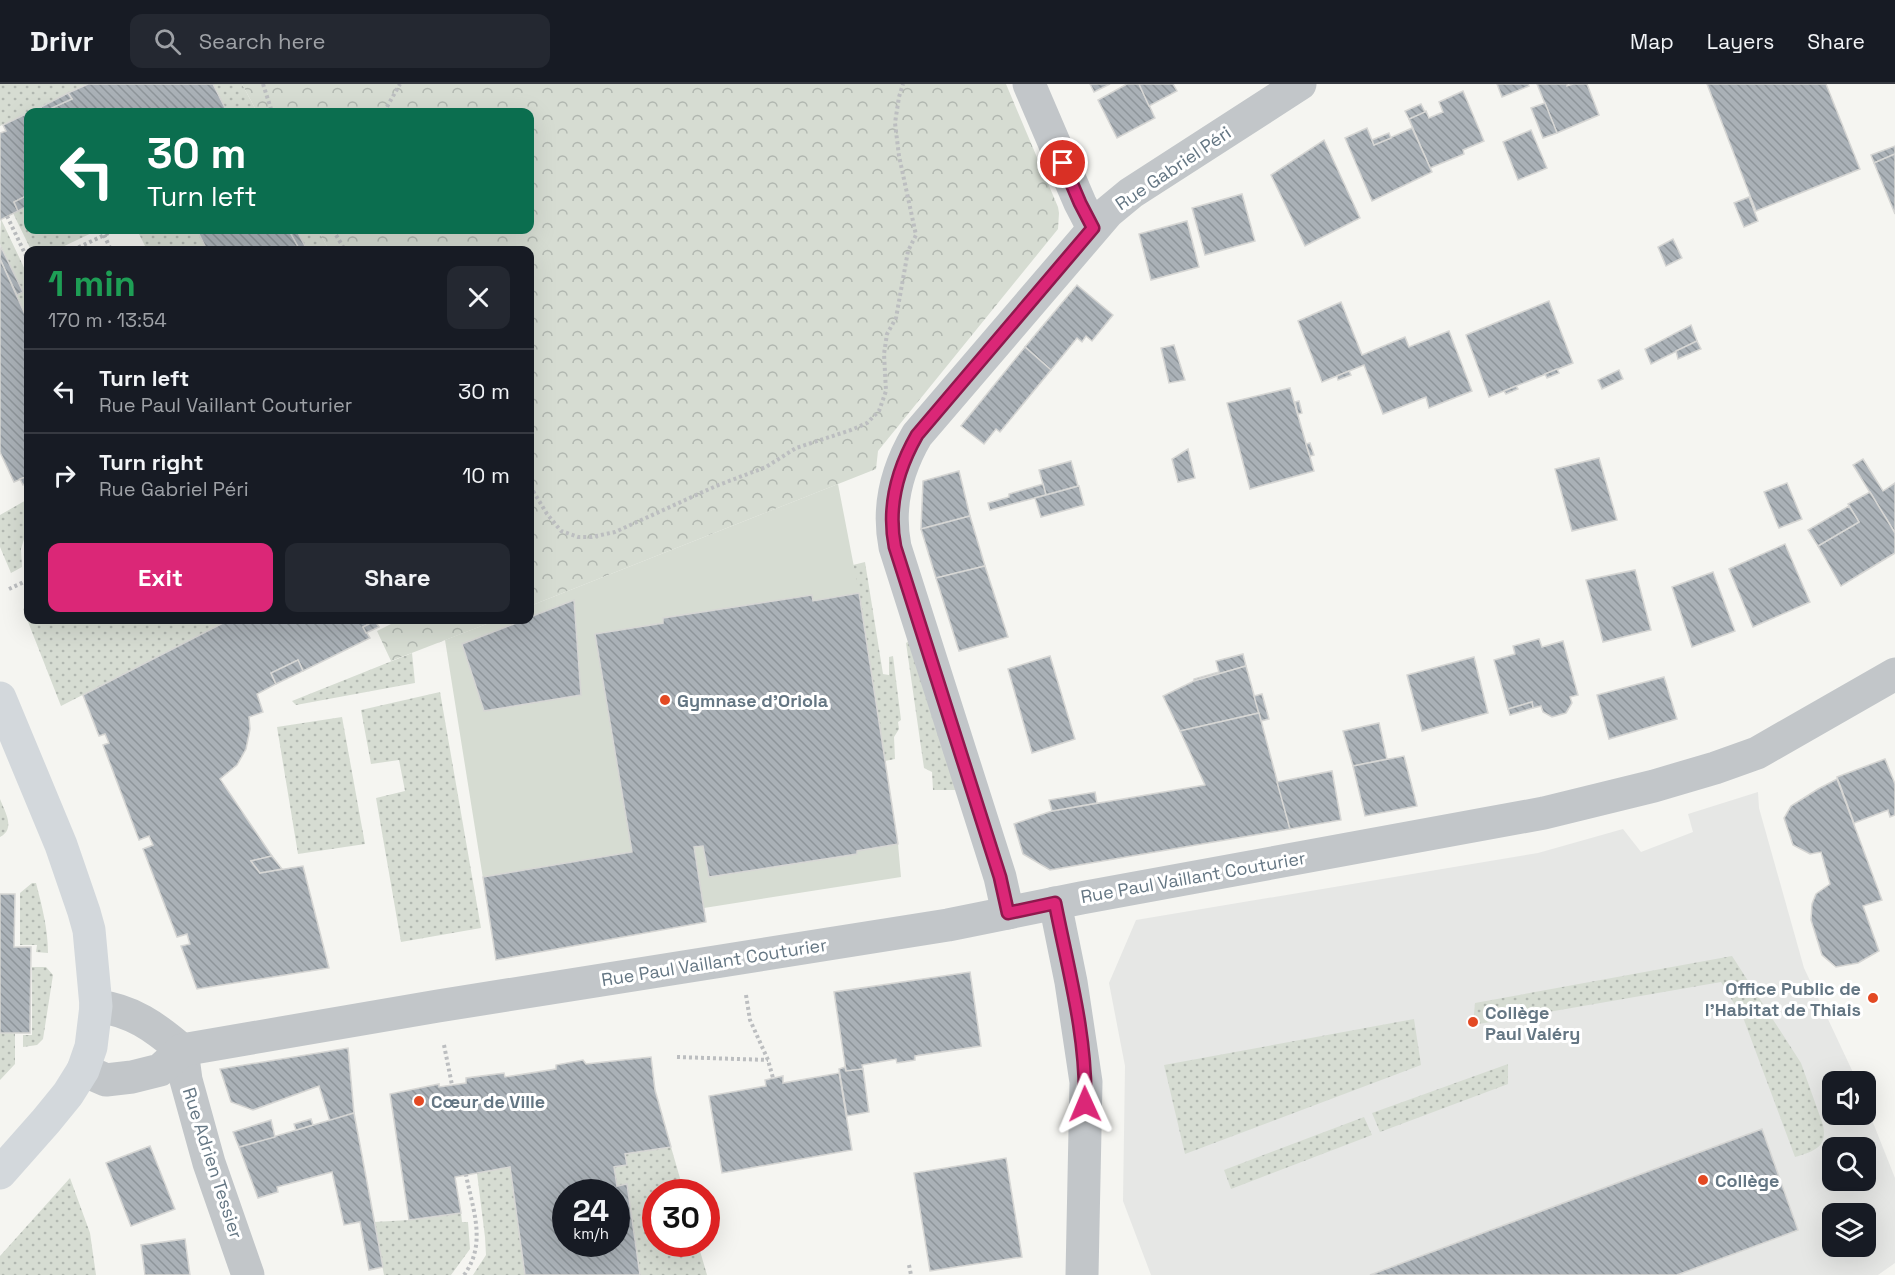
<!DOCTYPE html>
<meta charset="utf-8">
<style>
body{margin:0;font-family:"Space Grotesk",sans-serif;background:#242831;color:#f1f3f6;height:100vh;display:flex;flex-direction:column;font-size:22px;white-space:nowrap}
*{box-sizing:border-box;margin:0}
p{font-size:20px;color:#9ea1a6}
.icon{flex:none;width:33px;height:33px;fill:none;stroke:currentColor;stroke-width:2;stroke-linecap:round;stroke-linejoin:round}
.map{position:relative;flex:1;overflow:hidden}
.drawer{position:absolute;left:24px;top:162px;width:510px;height:378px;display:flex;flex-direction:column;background:#171b24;border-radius:12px;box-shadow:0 6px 24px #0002}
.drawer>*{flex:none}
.top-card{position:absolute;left:24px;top:24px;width:510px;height:126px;border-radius:12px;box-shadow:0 6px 24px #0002;background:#0b6e4f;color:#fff;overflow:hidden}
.buttons{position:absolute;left:1822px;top:987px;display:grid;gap:12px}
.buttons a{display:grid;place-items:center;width:54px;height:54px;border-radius:12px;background:#171b24;box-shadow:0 6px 24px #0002;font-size:30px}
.speed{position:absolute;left:552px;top:1095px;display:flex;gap:12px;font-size:30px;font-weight:700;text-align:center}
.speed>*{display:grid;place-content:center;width:78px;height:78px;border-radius:50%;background:#171b24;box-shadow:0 6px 24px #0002;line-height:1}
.speed small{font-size:15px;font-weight:400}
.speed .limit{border:9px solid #d22;background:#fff;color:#111}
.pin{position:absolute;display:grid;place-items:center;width:51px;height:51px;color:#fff;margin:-26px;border:3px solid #fff;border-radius:50%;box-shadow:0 2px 6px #0007}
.me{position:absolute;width:66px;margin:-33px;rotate:359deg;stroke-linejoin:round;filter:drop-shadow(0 0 4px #0008)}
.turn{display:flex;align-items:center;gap:21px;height:126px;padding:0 24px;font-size:27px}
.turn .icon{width:78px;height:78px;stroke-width:2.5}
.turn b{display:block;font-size:42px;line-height:51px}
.round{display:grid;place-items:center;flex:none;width:63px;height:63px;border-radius:12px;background:#242831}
.headline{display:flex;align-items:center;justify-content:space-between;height:102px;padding:0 24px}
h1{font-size:36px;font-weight:600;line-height:45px;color:#1e9e55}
.action{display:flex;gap:12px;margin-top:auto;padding:12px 24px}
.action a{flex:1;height:69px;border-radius:12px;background:#db2777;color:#fff;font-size:24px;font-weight:600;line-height:69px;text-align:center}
.action a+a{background:#242831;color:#f1f3f6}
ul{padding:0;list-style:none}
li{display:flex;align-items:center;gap:18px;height:84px;padding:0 24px;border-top:2px solid #363941}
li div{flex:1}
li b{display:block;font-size:22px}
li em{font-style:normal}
header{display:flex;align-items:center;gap:36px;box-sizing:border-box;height:84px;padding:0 30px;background:#171b24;border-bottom:2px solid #363941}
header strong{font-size:28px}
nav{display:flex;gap:33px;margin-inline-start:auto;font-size:21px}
.search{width:420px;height:54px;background:#242831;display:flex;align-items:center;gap:15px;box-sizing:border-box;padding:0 21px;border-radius:12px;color:#9ea1a6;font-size:22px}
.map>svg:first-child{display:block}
.built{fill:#e6e7e5;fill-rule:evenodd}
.grass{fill:url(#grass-dots)}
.park{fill:url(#park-crowns)}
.garden{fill:#d6dcd2}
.building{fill:url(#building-back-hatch);stroke:#d6d6d4;stroke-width:1.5;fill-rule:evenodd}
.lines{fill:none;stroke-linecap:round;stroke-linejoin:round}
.path{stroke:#bcbec0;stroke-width:4;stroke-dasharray:3 3;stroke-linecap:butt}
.minor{stroke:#c2c6c9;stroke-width:33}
.secondary{stroke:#d3d8dc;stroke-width:33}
.route-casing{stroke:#8e194d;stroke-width:15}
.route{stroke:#db2777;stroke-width:10}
.poi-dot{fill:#e34923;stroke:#fff;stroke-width:2}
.labels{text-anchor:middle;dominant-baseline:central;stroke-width:6;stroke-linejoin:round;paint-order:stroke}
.street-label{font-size:18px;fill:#647683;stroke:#fff}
.poi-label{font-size:18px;font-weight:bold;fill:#647683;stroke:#fff;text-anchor:start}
</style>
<header>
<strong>Drivr</strong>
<div class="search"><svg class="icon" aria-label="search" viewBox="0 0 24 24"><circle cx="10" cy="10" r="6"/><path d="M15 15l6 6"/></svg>Search here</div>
<nav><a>Map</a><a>Layers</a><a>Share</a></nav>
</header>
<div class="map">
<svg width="1895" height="1191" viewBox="0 0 1895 1191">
<defs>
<pattern id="grass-dots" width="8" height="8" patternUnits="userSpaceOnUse" patternTransform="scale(1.5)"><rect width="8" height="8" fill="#d6dcd2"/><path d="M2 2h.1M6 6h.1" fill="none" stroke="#b1b7b0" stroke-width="1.8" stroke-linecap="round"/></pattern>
<pattern id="park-crowns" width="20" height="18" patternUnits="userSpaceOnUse" patternTransform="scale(1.5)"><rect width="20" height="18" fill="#d6dcd2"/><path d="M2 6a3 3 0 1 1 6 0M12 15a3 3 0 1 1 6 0" fill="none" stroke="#b1b7b0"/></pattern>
<pattern id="building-back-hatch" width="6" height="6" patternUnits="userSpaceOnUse" patternTransform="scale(1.5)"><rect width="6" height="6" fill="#aab1b7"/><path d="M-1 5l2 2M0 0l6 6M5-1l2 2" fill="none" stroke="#8e959a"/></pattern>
</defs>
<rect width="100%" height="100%" fill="#f5f5f1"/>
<path class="built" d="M1758,708l1,16 45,160 53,113 -24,1v32h33v-9l29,73v85l-17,12h-727l-28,-74 2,-135 -16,-83 27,-63 402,-67 85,-24 18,23 52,-20 -5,-18zM1833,1064h33v32h-33zM1833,1130h33v32h-33z"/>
<g class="grass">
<polygon points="0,0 88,0 0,42"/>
<polygon points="213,0 242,0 257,28 227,28"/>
<polygon points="28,122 28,146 98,146 56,166 31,166 13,129"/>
<polygon points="1,135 28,192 28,237 17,211 23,208 0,160"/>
<polygon points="137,146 197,146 207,166 147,166"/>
<polygon points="289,146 318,146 329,166 307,166 297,147 291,150"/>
<polygon points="28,415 28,442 21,465 22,483 11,489 0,463 0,431"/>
<polygon points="865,478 883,590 889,591 889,573 893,572 901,636 898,638 899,645 894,653 895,675 885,677 853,481"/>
<polygon points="28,522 28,536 226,536 227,537 61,622 23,525"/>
<polygon points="912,555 957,706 933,706 932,688 924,684 906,559"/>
<polygon points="412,569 415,599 296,621 292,617"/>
<polygon points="440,608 481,844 401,858 376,714 405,707 399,676 371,680 361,626"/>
<polygon points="342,633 365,760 298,770 277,643"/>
<path d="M0,715c5,13 16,30 0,38z"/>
<path d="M32,799h4c6,23 12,46 12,70l-12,-1 1,-7h-17v-52z"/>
<path d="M1732,872l69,107 22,62c5,23 -10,26 -28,32l-51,-137 -23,-38 -248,43 2,-22z"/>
<polygon points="32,883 46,883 53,891 43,955 37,961 23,963 23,951 32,951"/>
<polygon points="1414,935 1421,981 1185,1070 1164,981"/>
<polygon points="0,949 15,949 15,980 0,996"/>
<polygon points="1508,980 1508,1000 1380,1048 1372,1029"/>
<polygon points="1364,1033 1372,1051 1231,1105 1224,1086"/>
<polygon points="671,1063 684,1108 656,1108 656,1160 698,1160 707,1191 640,1191 627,1100 617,1102 614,1083 625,1070"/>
<polygon points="510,1083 525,1191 473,1191 486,1171 485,1153 477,1089"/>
<polygon points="70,1094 90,1149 96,1191 0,1191 0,1172"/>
<polygon points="461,1129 462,1138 468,1138 470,1165 451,1191 384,1191 374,1138 409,1136"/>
</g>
<g class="park">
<polygon points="242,0 1006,0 1058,123 1059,129 1058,145 878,367 876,385 530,522 530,166 329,166 318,146 530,146 530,28 257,28"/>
<polygon points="399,536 497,536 391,577 377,547"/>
</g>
<polygon class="garden" points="838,400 859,509 898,760 901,793 704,824 706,838 496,876 445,556 497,536 530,536 530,522"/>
<g class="building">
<polygon points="88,0 213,0 227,28 29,28 41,23 43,28 72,15 68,9"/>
<polygon points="1090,0 1110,0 1094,8"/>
<polygon points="1127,0 1139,0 1155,34 1117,54 1098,16"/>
<polygon points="1139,0 1173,0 1177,7 1149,22"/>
<polygon points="1497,0 1528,0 1529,2 1502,13"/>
<polygon points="1537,0 1567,0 1567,2 1573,0 1587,0 1599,31 1557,49"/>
<polygon points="1707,0 1826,0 1860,85 1756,127"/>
<polygon points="1463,7 1484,57 1463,66 1464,70 1430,84 1409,35 1426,27 1429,34 1443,28 1439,18"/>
<polygon points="68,9 72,15 43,28 41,23"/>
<polygon points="1545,19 1557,49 1543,54 1531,24"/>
<polygon points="1421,20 1425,28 1409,35 1405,27"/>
<polygon points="28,29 28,111 14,118 18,127 0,136 0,49 6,47 3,41"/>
<polygon points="1367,44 1374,61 1412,44 1432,88 1372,117 1345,54"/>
<polygon points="1531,46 1547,84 1518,96 1503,58"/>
<polygon points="1389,49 1391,54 1374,61 1372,56"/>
<polygon points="1324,56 1360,134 1305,162 1271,91"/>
<polygon points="1895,62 1895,70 1874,79 1871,71"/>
<polygon points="1895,70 1895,130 1874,79"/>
<polygon points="1242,110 1255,157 1205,171 1192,124"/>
<polygon points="28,111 28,122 18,127 14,118"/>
<polygon points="1749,113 1758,137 1744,143 1734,119"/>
<polygon points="1187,137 1199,183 1151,196 1139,150"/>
<polygon points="197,146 289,146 300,166 207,166"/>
<polygon points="297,147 307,166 300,166 291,150"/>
<polygon points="1673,155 1682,174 1666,182 1658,163"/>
<polygon points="1,163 23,208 17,211 0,175"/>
<polygon points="0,175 28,237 28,392 14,398 0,368"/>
<polygon points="1077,201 1113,231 1092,257 1086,252 1082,258 1077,254 1051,286 1025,263"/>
<polygon points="1549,217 1573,279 1489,313 1466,251"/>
<polygon points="1341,218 1362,271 1405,253 1409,263 1449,247 1472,307 1429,324 1426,313 1383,330 1364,281 1322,298 1298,237"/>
<polygon points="1691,241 1697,257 1651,280 1645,265"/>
<polygon points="1697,257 1701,265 1678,275 1676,267"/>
<polygon points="1174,261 1185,296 1169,299 1161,264"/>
<polygon points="1025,263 1051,286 1000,348 996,345 984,360 961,342"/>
<polygon points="1557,285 1559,289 1547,294 1545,290"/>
<polygon points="1619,286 1623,295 1602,305 1598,296"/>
<polygon points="1349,287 1351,291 1338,296 1337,292"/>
<polygon points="1516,302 1518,305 1506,310 1504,307"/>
<polygon points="1290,304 1314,387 1250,405 1227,319"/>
<polygon points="1299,317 1302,329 1298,330 1295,318"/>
<polygon points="1310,359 1314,371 1310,372 1306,360"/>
<polygon points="1188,365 1195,394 1178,398 1172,375"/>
<polygon points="1599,374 1617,436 1572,447 1555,385"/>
<polygon points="1863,375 1883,407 1895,399 1895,449 1853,381"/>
<polygon points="1071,377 1078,402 1046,411 1039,386"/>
<polygon points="959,387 970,432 921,445 923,397"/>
<polygon points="28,392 28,398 23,401 20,395"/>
<polygon points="1787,399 1802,435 1779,444 1764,408"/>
<polygon points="1043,400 1046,411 990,426 988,419 1009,413 1009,410"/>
<polygon points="1079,402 1084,421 1041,433 1035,414"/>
<polygon points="1870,408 1895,449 1895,469 1841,502 1818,462 1859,438 1848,420"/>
<polygon points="1849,422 1859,438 1818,462 1808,446"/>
<polygon points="970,432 985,482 936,494 921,445"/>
<polygon points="1785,460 1810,518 1753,543 1729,485"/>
<polygon points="985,482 1008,553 959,567 936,494"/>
<polygon points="1635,486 1651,546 1603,558 1586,496"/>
<polygon points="1713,488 1735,547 1692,563 1672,503"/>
<polygon points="859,509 898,760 857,767 857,770 709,793 703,762 694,763 706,838 496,876 483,793 632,768 595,550 663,539 663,534 812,511 813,517"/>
<polygon points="574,516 581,611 484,627 462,560 524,536 530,536 530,533"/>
<polygon points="226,536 377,536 363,543 370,554 303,587 298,576 271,589 276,600 257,610 263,628 249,633 250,645 246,665 237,681 220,695 272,772 251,777 260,789 303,782 329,884 197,905 181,862 190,860 187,850 177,853 143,765 153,761 149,752 139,756 103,661 109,659 105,650 99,652 83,611 227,537"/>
<polygon points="375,537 379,543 366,549 363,543"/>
<polygon points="1539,555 1542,563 1563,557 1578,611 1570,613 1572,619 1566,629 1552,633 1543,628 1541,622 1533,624 1532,618 1508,625 1494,576 1515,570 1513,562"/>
<polygon points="1243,570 1246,582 1194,597 1194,595 1219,588 1216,577"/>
<polygon points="1050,572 1075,655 1032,669 1008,585"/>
<polygon points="1474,573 1488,629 1422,647 1407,591"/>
<polygon points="298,576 303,587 276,600 271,589"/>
<polygon points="1246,582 1259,629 1180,647 1163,612 1194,597"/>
<polygon points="1664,593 1677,635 1609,655 1597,611"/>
<polygon points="1262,610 1269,635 1261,637 1254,612"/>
<polygon points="1532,618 1533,624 1510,631 1508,625"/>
<polygon points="1259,629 1290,745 1050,786 1023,770 1014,740 1052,727 1205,701 1180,647"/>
<polygon points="1379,639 1387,675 1353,682 1343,647"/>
<polygon points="1404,672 1417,722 1365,732 1353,682"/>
<polygon points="1885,675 1895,700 1895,731 1890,733 1888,726 1854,739 1837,693"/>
<polygon points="1332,687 1341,736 1290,745 1277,698"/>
<polygon points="1837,695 1882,816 1863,822 1879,867 1858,879 1836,883 1822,871 1811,836 1812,820 1816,810 1830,800 1821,768 1810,770 1793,761 1784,734 1791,722 1818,705"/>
<polygon points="1095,708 1097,719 1052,727 1049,716"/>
<polygon points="272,772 282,785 260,789 251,777"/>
<polygon points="0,810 15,810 14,863 31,863 30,949 0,949"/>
<polygon points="970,888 981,962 915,972 915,976 897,979 896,975 862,981 863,985 846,987 834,908"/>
<polygon points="348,964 354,1029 330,1037 319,1002 253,1026 231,1018 220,985"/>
<path d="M651,973l4,33 16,57 -46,7 2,11 -13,2 3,19 10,-2 13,91h-115l-15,-108 -55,10 6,36 -52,7 -19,-126 49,-10v3l27,-4v-5l38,-5 1,4 51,-8v-4l27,-5 3,4zM566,1108h50v52h-50z"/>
<polygon points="845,983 846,987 863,985 869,1028 847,1032 839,985"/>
<polygon points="839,989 852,1066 722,1089 709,1012 766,1002 765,996 783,992 783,999"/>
<polygon points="354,1029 383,1183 369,1186 360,1138 344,1141 332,1088 277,1103 278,1108 258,1114 239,1063"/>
<polygon points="311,1035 313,1041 296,1046 294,1040"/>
<polygon points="271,1036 275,1053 239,1063 233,1048"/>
<polygon points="1762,1045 1798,1146 1677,1191 1370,1191"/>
<polygon points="150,1062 175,1125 131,1142 106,1079"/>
<polygon points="1006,1074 1022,1173 930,1187 914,1089"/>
<polygon points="185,1155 190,1191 145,1191 141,1161"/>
</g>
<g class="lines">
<g class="path">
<polyline points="263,0 272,28"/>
<polyline points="384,28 400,0"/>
<polyline points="7,132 28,176"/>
<polyline points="333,146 345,166"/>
<polyline points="104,151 111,166"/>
<polyline points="73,166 115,146"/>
<polyline points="530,402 547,430 561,447 578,453 592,453 615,448 716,402 766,383 796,364 851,346 867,339 879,327 886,307 884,270 887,250 896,234 908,167 916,151 899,72 895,39 899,13 903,0"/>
<polyline points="28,452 27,469 28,487"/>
<polyline points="9,505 28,496"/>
<polyline points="746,911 750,936 768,976 773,994"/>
<polyline points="444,961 452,1001"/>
<polyline points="677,973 768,976"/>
<polyline points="909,1181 911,1191"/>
<path d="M464,1191c23,-31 9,-65 2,-100"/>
</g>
<g class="minor">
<polyline points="1029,0 1080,119 1093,144"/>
<polyline points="1055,819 1071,898 1086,998 1082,1191"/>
<path d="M1008,829l-8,-36 -105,-330c-8,-40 2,-78 22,-112l191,-223 23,-19 169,-109"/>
<path d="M96,922c36,4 59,21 86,44"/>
<polyline points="182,966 186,996 209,1079 248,1191"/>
<polyline points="83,986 106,996 132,993 160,986 182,966 438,922 948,841 1081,814 1544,729 1654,702 1715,684 1757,669 1895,590"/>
</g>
<polyline class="secondary" points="0,614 61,761 84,828 89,846 96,922 91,963 83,986 68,1010 46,1037 0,1089"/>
</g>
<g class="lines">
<g class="route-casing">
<path id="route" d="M1063,79l17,40 13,25 -176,207c-20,35 -30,72 -22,112l105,330 8,36 47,-10c13,66 32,133 30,201"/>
</g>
<use href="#route" class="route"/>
</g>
<g class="poi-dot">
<circle cx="665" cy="616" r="6"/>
<circle cx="1873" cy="914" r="6"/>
<circle cx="1473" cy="938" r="6"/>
<circle cx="419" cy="1017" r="6"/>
<circle cx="1703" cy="1096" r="6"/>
</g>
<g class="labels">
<g class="street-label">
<text transform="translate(1173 84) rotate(-34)">Rue Gabriel Péri</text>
<text transform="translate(1193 793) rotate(-10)">Rue Paul Vaillant Couturier</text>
<text transform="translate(714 878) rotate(-9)">Rue Paul Vaillant Couturier</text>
<text transform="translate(213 1079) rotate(72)">Rue Adrien Tessier</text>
</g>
<g class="poi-label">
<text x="677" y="616">Gymnase d'Oriola</text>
<text x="1861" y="904" text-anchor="end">Office Public de<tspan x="1861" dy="21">l'Habitat de Thiais</tspan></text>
<text x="1485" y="928">Collège<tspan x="1485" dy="21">Paul Valéry</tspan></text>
<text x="431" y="1017">Cœur de Ville</text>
<text x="1715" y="1096">Collège</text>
</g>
</g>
</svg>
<div class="buttons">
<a><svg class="icon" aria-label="sound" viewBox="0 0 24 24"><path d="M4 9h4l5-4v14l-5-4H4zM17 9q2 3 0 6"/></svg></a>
<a><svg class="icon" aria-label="search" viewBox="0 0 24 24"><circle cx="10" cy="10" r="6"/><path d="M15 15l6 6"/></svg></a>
<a><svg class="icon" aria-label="layers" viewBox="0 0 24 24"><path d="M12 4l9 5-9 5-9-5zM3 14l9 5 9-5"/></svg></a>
</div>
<div class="speed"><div>24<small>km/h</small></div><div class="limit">30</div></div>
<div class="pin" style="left:1063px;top:79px;background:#d93025"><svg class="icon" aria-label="arrive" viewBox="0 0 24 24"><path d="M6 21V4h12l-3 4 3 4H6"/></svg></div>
<svg class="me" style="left:1085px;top:1020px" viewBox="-20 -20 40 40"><path d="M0-17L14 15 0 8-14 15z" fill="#db2777" stroke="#fff" stroke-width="4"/></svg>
<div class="top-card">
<div class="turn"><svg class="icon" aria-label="left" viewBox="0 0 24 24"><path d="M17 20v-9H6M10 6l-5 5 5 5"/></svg><div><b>30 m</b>Turn left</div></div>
</div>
<section class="drawer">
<div class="headline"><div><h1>1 min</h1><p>170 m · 13:54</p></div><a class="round"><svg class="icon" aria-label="close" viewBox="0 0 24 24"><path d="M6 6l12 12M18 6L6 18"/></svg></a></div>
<ul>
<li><svg class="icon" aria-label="left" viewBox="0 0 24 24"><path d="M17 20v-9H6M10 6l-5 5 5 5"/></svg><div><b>Turn left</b><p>Rue Paul Vaillant Couturier</p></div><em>30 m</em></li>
<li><svg class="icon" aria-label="right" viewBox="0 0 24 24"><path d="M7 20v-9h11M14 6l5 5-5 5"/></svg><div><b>Turn right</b><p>Rue Gabriel Péri</p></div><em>10 m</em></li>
</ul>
<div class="action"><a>Exit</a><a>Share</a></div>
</section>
</div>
